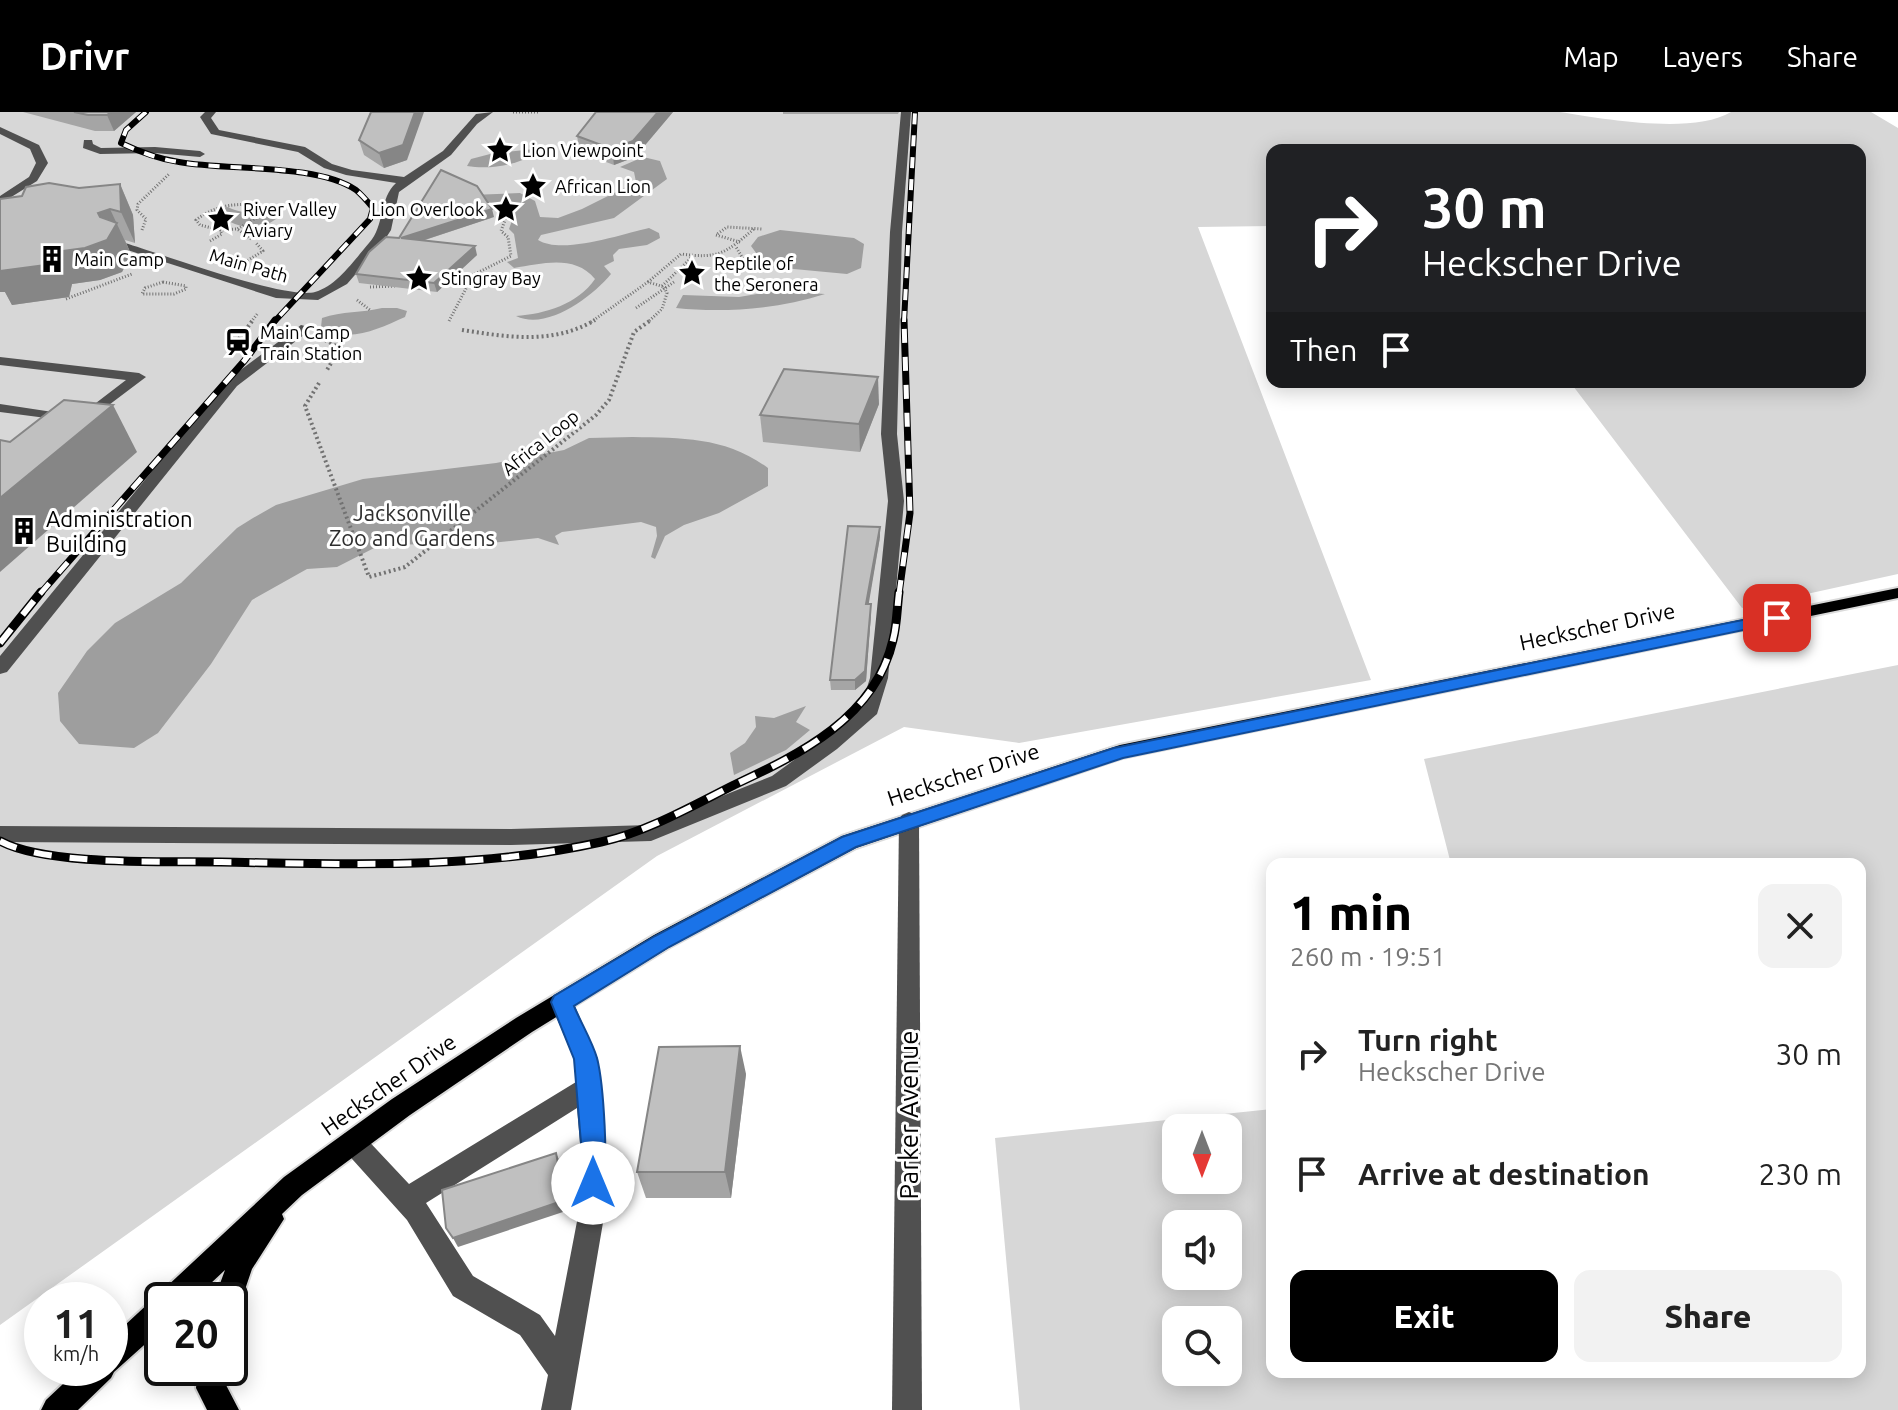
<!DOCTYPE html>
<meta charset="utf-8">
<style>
body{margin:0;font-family:Ubuntu,sans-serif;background:#f2f2f2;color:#222;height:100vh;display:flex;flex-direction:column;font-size:30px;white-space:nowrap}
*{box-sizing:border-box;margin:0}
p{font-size:26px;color:#767676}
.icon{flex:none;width:44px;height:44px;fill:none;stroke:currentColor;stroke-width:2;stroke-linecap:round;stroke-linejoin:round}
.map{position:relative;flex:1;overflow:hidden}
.panel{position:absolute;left:1266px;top:746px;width:600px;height:520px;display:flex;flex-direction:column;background:#fff;border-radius:16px;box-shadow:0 4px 20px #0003}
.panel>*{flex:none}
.banner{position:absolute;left:1266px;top:32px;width:600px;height:244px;border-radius:16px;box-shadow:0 4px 20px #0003;background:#202124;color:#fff;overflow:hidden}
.needle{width:52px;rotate:180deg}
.tools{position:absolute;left:1162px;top:1002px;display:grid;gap:16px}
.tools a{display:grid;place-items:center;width:80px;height:80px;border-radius:16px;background:#fff;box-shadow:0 4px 20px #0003;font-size:40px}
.speed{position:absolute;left:24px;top:1170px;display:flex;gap:16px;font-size:40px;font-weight:700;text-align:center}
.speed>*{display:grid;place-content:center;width:104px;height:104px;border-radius:50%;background:#fff;box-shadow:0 4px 20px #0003;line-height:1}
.speed small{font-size:20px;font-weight:400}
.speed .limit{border:4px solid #111;border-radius:12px;background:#fff;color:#111}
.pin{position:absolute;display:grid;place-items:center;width:68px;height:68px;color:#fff;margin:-34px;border-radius:16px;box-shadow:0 4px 12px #0006}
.me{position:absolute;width:88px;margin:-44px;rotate:0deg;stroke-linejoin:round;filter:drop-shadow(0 0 6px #0008)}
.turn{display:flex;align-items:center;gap:28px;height:168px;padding:0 24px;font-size:36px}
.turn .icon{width:104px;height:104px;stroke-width:2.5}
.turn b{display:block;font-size:56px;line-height:68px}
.then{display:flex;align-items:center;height:76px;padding:0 24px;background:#0003;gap:16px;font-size:30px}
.round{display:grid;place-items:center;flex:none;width:84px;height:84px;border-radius:16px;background:#f2f2f2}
.overview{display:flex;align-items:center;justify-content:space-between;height:136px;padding:0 24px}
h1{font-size:48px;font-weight:800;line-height:60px;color:#000}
.primary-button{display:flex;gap:16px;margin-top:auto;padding:16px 24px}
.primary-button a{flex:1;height:92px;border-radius:16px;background:#000;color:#fff;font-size:32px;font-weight:800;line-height:92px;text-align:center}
.primary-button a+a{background:#f2f2f2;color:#222}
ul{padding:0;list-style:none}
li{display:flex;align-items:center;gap:24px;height:120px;padding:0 24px}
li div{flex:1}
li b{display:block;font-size:30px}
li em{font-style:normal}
header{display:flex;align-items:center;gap:48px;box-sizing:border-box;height:112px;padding:0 40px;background:#000;color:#fff}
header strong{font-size:38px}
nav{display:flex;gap:44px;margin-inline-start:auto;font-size:28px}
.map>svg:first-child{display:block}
.green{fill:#d7d7d7;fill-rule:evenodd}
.water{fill:#9e9e9e}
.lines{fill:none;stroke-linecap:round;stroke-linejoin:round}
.major-casing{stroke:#dbdbdb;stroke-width:4}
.path-far1{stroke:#727272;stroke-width:3;stroke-dasharray:1 2;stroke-linecap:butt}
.path{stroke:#727272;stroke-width:4;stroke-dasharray:2 3;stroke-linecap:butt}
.minor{fill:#505050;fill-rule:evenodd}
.major{fill:#000;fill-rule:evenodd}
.rail-far2-casing{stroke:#000;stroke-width:6}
.rail-far1-casing{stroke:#000;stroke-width:7}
.rail-casing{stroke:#000;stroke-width:9}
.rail-far2{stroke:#fff;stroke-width:4;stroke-dasharray:11;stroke-linecap:butt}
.rail-far1{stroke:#fff;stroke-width:5;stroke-dasharray:14;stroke-linecap:butt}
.rail{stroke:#fff;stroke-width:6;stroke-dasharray:18;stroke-linecap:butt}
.wall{fill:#a5a5a5}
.shaded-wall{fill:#868686}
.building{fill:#c0c0c0;stroke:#868686;stroke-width:2}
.route{fill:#1a73e8;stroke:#114b97;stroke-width:2}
.labels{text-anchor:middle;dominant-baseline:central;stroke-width:6;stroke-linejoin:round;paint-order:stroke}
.far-poi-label{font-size:18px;fill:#000;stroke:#fff;text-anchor:start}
.far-street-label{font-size:18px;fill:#000;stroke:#fff}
.park-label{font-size:22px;fill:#2e2e2e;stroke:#fff}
.poi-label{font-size:22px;fill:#000;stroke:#fff;text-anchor:start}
.street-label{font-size:22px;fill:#000;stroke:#fff}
.near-street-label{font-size:26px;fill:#000;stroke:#fff}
</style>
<header>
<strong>Drivr</strong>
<nav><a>Map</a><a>Layers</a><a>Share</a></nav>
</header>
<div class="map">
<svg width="1898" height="1298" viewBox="0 0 1898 1298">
<rect width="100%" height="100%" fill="#fff"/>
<g class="green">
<path d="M0,0h1560c44,7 133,23 171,0h140l27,16v446l-156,34 -172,-226h290v-232h-588v76l-74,1 173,453 -352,63 -115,-16 -247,129 -657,469z"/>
<path d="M1898,553v745h-878l-25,-272 277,-29v263h588v-508h-409l-27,-105zM1228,1016v52h-52v-52zM1228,1112v52h-52v-52zM1228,1208v52h-52v-52z"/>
</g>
<g class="water">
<path d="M535,37l2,4c-20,12 -47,17 -70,13l4,-7 23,-6z"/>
<path d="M643,45l17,4 7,18 -53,39 -73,17 -3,5c24,15 84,-6 111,-12l10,5 1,5 -13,7 -28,4 -6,6 1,6 -10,5 7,8c-19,23 -64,57 -95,42 29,-2 62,-12 79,-37 -21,-25 -53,-15 -81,-11l-7,-6 11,-4 -4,-24 -5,-5 6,-17c-14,-9 -29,-8 -44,-17l49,-2 15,8 5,16 18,1 24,-9 54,-27 -2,-10 -14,-5z"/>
<path d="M228,95c16,9 33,3 48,12 -17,12 -28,11 -48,2l1,-4h-14l-5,-4z"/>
<polygon points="780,118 854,126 864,132 861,156 847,162 761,154 762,149 751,134 758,125"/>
<path d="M775,179l50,3c-47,15 -100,19 -149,14l7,-13 56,2z"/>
<path d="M382,196h15l10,3 -2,6c-27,12 -56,27 -84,10l1,-9c20,-7 40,-5 60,-10z"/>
<path d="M633,325c50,1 93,0 135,31v18l-49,27 -35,12 -19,11 -10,23 -4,-2 6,-21 -1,-9 -15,-5 -79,10 -7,4 4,9 -21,-7 -47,5 -111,2 -43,22 -30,2 -55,31 -41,64 -53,69 -24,15 -55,-4 -19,-23 -2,-28 29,-42 28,-28 66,-40 56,-55 16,-10 23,-13 87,-26 133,-16 68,-13 25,-12z"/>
<polygon points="806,594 796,610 810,618 786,638 734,663 730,641 745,631 756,615 755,604 774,606"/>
</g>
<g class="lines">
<g class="major-casing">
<g id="major">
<polygon points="1898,476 1898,486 1122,646 856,736 670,835 532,920 410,1003 302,1083 282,1102 284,1107 252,1157 238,1198 230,1201 230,1188 214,1188 225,1158 193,1188 162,1188 162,1217 114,1260 111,1266 78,1298 41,1298 46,1288 80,1256 110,1256 110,1227 152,1188 160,1185 163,1178 284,1065 392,987 516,906 654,823 842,724 1120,633"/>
<polygon points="198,1256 228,1256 226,1273 239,1298 207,1298 196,1276"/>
</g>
</g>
<g class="path-far1">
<polyline points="513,0 540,0"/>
<polyline points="142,118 146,107 137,98 138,92 169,62"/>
<polyline points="220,118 237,117"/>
<path d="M210,129l12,-7 -2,-4 -20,-5 -4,-5c23,-18 50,-18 78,-12l-37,21 14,10"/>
<polyline points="740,130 716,123 727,115 762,117"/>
<path d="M714,147c10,3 21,9 31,3l-9,-15"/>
<polyline points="245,150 263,139 256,131"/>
<polyline points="743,152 755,156"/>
<polygon points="163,170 186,174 186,177 174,182 142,182 145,176"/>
<path d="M648,170l33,-28c39,5 44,-1 73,-25"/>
<polyline points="662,174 692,145"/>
<polyline points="370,175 396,174"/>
<polyline points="66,187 132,162"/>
<polyline points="357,188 370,198"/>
<polyline points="636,196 674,170"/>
<polyline points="449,209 473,163 511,144 508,125 501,119 508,100"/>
<polyline points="251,210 258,201"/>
<polyline points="591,210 648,170 664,175 667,181 662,197 648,210"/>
</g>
<g class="path">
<path d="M462,218c45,7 91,15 133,-10"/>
<polyline points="325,228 340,236 327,258"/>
<polyline points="233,235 253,208"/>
<polyline points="319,271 305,294 369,465 405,455 596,303 609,288 634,220 651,208"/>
</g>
<g class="minor">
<path d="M205,0h11l-5,6 8,12 86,17 27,17 20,6 52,7 39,-26 33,-37 17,-2 -16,12 -26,31 -52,37 -8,38 -9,14 -35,40 -29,16 -42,-2 -161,-52 10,-3c37,11 160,57 190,49 22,-6 40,-33 54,-49 16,-17 10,-45 27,-60l-50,-8 -22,-7 -26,-16 -87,-18 -11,-17z"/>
<polygon points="901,0 911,0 902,120 897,322 904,389 888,566 877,602 837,637 786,674 651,729 511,733 0,730 0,714 511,717 650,713 772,664 823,627 861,594 870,566 888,389 881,322 890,120"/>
<polygon points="0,15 39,33 48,51 37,69 0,92 0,84 29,65 36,51 30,37 0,22"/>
<polygon points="84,28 92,28 93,32 101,36 155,35 200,39 205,42 200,45 155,41 100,42 83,36"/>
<polygon points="301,213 313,216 237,274 7,560 0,562 0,544 227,268"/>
<polygon points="0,245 139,261 146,265 85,311 0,300 0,292 79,304 126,268 0,253"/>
<polygon points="909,700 916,703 919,708 922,1298 892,1298 899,708 902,703"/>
<path d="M562,880l8,3 28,64 9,96 -2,56 -34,199h-30l7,-35 -28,-40 -67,-39 -46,-76 -63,-70 -4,-8 4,-8 9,-4 9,4 47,50 167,-102 -2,-23 -24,-57 4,-7zM577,996l4,47 -2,56 -24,125 -15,-21 -67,-39 -47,-73z"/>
</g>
<use href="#major" class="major"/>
<g class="rail-far2-casing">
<g id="rail-far2">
<path d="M146,0l-20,18 -5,13c19,9 37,16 58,19 49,9 137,1 177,28 6,5 12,12 17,18l-3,11 -96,103"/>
<polyline points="904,210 915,0"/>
</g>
</g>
<g class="rail-far1-casing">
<g id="rail-far1">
<polyline points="40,482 245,248 275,208"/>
<polyline points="899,482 910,401 904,208"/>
</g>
</g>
<g class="rail-casing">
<g id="rail">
<polyline points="0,531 41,480"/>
<path d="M0,729c46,25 166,20 221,21 126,2 256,8 380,-20 46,-10 91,-36 133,-57 66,-31 141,-67 159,-145 4,-15 4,-32 6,-48"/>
</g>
</g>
<use href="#rail-far2" class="rail-far2"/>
<use href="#rail-far1" class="rail-far1"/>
<use href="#rail" class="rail"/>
</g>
<g class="wall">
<polygon points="23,0 136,0 114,19 95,19"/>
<polygon points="596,0 673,0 635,45 614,53 580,40 577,24"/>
<polygon points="783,0 899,0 898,2 783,2"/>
<polygon points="359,28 407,48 384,56 364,43"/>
<polygon points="120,72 133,103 135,131 125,128 131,142 122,160 100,168 72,172 69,185 12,193 5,180 0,180 0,87"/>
<polygon points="494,105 422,129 477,143 437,180 359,171 356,162 399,126"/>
<polygon points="879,292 860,340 763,330 760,303"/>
<polygon points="880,425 868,492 871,492 871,502 866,569 855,578 831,578 830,568"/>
<polygon points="746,962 731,1086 646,1086 637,1060"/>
</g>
<g class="shaded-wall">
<polygon points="111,0 136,0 114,19 107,3"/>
<polygon points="415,0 424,0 407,48 384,56 379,41"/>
<polygon points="658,0 673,0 635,45 614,53 612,37"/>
<polygon points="120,72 133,103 135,131 121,100"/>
<polygon points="110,97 131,142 122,160 100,168 72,172 69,185 12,193 5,180 0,180 0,146 56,140 98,101"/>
<polygon points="492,97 494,105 403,135 401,126"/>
<polygon points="475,134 477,143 437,180 434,171"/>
<polygon points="878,265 879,292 860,340 859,312"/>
<polygon points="113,293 137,340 0,460 0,386"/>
<polygon points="880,415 880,425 867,502 866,492"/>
<polygon points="871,492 871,502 866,569 855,578 855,568"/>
<polygon points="740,934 746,962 731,1086 725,1060"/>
<polygon points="556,1041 560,1050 569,1098 458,1135 453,1126"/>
</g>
<g class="building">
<polygon points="74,0 111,0 107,3 88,3"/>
<polygon points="371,0 415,0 403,33 379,41 359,28"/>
<polygon points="596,0 658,0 633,29 612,37 577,24"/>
<polygon points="441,58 477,74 492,97 401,126 475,134 434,171 356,162 369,140 386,125 399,126"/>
<polygon points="49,71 79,76 120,72 121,100 110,97 98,101 100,105 117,111 107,128 85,136 56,140 53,152 0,159 0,87 22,84 26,75"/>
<polygon points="784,257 878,265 859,312 760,303"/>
<polygon points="64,288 113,293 0,386 0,328 10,330"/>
<polygon points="848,414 880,415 866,492 871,492 865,559 855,568 830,568"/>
<polygon points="740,934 725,1060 637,1060 659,935"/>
<polygon points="556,1041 565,1088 453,1126 446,1116 442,1078"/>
</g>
<path class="route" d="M1777,501l8,5 -3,4 -659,136 -267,89 -187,100 -95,59c7,17 18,35 23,52 6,23 13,113 4,133l-8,3 -8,-3 -4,-8 1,-28 -8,-96 -23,-57 3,-6 101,-60 187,-99 272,-89z"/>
<defs>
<g id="sight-bare" transform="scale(2.16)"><path d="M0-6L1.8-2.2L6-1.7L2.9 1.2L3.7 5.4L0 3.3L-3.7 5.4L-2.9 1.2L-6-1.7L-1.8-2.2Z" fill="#000" stroke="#fff" stroke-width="2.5" paint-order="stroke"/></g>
<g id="building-bare" transform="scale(2.16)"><path d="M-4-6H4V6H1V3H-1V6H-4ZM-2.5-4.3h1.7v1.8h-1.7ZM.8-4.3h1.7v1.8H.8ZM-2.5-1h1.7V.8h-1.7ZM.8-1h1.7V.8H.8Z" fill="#000" stroke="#fff" stroke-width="2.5" paint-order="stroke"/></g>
<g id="station-bare" transform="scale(2.16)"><path d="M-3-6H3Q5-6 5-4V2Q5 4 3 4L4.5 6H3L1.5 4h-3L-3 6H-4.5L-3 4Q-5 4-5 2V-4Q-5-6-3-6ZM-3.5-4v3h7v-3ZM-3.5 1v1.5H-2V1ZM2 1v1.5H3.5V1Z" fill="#000" stroke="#fff" stroke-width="2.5" paint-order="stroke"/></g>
</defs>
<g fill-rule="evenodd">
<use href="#sight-bare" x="500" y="38"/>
<use href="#sight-bare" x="533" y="74"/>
<use href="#sight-bare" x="506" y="97"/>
<use href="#sight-bare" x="221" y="107"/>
<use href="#building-bare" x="52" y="147"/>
<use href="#sight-bare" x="692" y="161"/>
<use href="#sight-bare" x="419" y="166"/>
<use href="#station-bare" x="238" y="230"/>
<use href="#building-bare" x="24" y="419"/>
</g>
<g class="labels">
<g class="far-poi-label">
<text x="522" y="38">Lion Viewpoint</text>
<text x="555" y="74">African Lion</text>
<text x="243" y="97">River Valley<tspan x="243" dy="21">Aviary</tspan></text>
<text x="484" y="97" text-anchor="end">Lion Overlook</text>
<text x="74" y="147">Main Camp</text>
<text x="714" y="151">Reptile of<tspan x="714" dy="21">the Seronera</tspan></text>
<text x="441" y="166">Stingray Bay</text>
<text x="260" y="220">Main Camp<tspan x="260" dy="21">Train Station</tspan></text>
</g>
<g class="far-street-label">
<text transform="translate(249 153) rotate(16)">Main Path</text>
<text transform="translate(540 330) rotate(-39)">Africa Loop</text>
</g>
<g class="park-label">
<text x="412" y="400">Jacksonville<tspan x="412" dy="25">Zoo and Gardens</tspan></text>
</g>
<g class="poi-label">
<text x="46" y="406">Administration<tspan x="46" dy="25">Building</tspan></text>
</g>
<g class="street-label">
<text transform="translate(1597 514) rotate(-12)">Heckscher Drive</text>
<text transform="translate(963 662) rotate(-18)">Heckscher Drive</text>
<text transform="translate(388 972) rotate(-35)">Heckscher Drive</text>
</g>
<g class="near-street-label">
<text transform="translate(908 1003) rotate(-90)">Parker Avenue</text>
</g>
</g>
</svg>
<div class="tools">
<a><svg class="needle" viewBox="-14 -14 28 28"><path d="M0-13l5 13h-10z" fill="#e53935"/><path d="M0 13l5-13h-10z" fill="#767676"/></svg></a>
<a><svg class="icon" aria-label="sound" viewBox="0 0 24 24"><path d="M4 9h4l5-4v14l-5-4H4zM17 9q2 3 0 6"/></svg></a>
<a><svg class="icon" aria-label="search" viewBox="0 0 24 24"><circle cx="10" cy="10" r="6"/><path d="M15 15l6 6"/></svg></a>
</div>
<div class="speed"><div>11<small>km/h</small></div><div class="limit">20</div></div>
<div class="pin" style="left:1777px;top:506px;background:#d93025"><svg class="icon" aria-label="arrive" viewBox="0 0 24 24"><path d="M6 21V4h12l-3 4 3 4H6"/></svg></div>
<svg class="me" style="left:593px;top:1071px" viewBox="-20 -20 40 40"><circle r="19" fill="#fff"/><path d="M0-13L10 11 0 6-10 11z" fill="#1a73e8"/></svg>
<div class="banner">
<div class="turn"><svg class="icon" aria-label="right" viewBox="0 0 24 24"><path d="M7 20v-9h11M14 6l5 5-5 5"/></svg><div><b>30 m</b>Heckscher Drive</div></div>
<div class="then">Then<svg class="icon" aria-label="arrive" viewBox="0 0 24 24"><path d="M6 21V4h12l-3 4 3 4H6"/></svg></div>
</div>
<section class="panel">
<div class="overview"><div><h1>1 min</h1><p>260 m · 19:51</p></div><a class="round"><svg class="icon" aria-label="close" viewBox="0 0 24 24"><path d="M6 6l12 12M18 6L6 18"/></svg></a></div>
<ul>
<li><svg class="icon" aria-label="right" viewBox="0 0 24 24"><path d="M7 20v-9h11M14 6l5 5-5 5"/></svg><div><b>Turn right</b><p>Heckscher Drive</p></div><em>30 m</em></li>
<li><svg class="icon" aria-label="arrive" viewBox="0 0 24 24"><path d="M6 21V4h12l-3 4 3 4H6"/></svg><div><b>Arrive at destination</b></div><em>230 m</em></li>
</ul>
<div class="primary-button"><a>Exit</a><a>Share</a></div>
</section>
</div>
